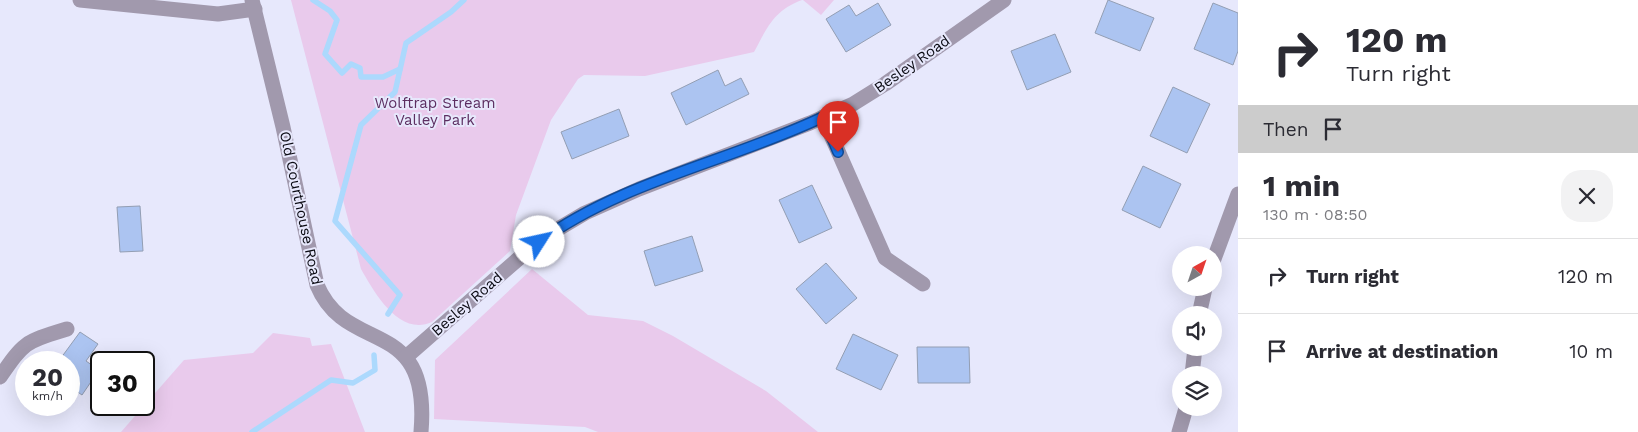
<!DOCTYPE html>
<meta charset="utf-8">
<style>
body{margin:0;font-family:"Work Sans",sans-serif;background:#f2f2f3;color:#2b2b33;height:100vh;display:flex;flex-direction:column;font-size:19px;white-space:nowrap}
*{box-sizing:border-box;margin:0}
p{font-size:16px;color:#7c7c81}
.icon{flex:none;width:28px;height:28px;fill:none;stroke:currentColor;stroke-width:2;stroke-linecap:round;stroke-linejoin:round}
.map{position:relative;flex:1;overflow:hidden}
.details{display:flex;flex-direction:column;background:#fff;width:400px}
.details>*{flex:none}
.guide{background:#fff;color:#2b2b33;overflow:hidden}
.needle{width:32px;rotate:40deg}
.tools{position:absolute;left:1172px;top:246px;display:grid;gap:10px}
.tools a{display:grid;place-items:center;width:50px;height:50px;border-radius:50%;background:#fff;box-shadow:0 5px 20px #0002;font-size:25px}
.speed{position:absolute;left:15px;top:351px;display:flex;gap:10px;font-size:25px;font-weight:700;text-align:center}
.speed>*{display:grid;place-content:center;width:65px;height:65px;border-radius:50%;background:#fff;box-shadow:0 5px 20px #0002;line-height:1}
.speed small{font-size:12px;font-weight:400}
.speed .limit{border:2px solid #111;border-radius:8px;background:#fff;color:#111}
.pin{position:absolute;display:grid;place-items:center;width:42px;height:42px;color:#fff;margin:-51px -21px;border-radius:50% 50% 50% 0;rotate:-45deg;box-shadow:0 0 5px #0007}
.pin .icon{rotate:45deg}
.me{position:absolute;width:55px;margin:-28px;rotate:55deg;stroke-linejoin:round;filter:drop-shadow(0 0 4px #0008)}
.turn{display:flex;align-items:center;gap:18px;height:105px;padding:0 25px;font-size:22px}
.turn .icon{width:65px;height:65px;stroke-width:2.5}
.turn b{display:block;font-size:35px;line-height:42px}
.then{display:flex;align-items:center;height:48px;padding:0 25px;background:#0003;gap:10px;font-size:19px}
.round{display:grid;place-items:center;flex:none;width:52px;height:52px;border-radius:20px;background:#f2f2f3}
.headline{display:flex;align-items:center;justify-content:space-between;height:85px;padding:0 25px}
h1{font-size:30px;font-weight:700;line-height:38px}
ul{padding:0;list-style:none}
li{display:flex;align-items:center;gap:15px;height:75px;padding:0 25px;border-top:1px solid #e1e1e2}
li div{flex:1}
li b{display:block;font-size:19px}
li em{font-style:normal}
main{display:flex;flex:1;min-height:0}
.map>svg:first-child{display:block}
.green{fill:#e9caec}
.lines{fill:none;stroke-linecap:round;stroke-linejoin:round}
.stream{stroke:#acd9fd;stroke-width:5.5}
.building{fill:#acc4f1;stroke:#939eb3}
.minor{stroke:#a199ad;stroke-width:15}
.route-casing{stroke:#114b97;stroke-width:12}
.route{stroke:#1a73e8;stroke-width:9}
.labels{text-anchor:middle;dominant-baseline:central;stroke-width:4;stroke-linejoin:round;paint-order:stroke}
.street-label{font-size:15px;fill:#0b0b13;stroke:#e7e8fc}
.park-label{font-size:15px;fill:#5c2e61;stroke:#e7e8fc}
</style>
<main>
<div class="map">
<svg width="1238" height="432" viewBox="0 0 1238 432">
<rect width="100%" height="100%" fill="#e7e8fc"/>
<g class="green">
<path d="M291,0h511c-28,10 -35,28 -48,52l-109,24 -61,-1 -6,4 -27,41 -35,95 -6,36 -78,71c-33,15 -58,-30 -71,-53z"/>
<polygon points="803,0 834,0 821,15"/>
<polygon points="532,269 588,315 643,321 673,336 766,391 818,432 598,432 585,427 434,419 435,360"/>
<polygon points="273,333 310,338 312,346 331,344 365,432 121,432 184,360 253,353"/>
</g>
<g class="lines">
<g class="stream">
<polyline points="313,0 330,11 337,20 325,54 342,73 351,64 360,68 361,77 383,77 400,69"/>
<polyline points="388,314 400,295 335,221 361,125 395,92 406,43 451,12 464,0"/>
<polyline points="252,432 331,380 353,383 375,370 374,355"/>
</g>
</g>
<g class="building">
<polygon points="1108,0 1154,18 1140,51 1095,33"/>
<polygon points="878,3 891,25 846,52 826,19 849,5 856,16"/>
<polygon points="1213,3 1238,13 1238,51 1233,65 1194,49"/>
<polygon points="1055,34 1071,72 1027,90 1011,51"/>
<polygon points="718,70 725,86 741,78 749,94 686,125 671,93"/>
<polygon points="1173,87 1210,104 1187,153 1150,136"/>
<polygon points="619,109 629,136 572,159 561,132"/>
<polygon points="1143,166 1181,184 1160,228 1122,210"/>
<polygon points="812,185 832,228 799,243 779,200"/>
<polygon points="140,206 143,251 120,252 117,207"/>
<polygon points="692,236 703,271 655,286 644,251"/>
<polygon points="826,263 857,298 826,324 796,289"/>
<polygon points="80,332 98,344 86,361 99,370 82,395 69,386 69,362 58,362"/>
<polygon points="853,334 898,355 881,390 836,369"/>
<polygon points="917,347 969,347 970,383 918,383"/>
</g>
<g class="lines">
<g class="minor">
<polyline points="80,0 218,14 255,9"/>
<path d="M252,0l31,127 34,158c30,72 114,28 104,147"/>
<polyline points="823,117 885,258 923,284"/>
<polyline points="1214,259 1238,194"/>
<polyline points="1199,315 1205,288"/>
<polyline points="406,357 525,253 553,232 585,213 639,189 810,123 853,104 885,84 1004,0"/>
<polyline points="1192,375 1195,348"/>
<path d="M0,377c25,-36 25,-35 67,-48"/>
<polyline points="1179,432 1186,408"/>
</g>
</g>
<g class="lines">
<g class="route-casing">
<path id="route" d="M539,242c83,-61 192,-81 284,-125l15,35"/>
</g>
<use href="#route" class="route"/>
</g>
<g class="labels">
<g class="street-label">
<text transform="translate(912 64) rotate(-35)">Besley Road</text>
<text transform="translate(301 208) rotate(78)">Old Courthouse Road</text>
<text transform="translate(467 304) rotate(-41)">Besley Road</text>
</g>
<g class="park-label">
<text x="435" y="103">Wolftrap Stream<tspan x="435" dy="17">Valley Park</tspan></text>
</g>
</g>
</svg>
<div class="tools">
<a><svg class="needle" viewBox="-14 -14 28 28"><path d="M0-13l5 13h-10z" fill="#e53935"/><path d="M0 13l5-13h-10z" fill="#7c7c81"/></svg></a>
<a><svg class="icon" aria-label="sound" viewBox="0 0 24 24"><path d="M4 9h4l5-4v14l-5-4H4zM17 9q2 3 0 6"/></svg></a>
<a><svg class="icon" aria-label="layers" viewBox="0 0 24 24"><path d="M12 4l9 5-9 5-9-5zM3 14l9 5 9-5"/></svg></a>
</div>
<div class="speed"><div>20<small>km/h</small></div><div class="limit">30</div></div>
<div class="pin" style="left:838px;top:152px;background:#d93025"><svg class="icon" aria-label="arrive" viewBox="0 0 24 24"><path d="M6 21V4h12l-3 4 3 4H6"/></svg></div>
<svg class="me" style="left:539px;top:242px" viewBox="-20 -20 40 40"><circle r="19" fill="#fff"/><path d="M0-13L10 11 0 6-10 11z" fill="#1a73e8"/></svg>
</div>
<section class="details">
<div class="guide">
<div class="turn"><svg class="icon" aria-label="right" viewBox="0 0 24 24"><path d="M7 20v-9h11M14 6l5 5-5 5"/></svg><div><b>120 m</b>Turn right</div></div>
<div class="then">Then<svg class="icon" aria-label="arrive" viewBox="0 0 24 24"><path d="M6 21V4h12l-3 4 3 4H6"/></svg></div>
</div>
<div class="headline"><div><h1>1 min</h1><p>130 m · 08:50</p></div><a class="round"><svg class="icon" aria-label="close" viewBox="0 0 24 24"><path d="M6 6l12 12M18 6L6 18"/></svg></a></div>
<ul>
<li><svg class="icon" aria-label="right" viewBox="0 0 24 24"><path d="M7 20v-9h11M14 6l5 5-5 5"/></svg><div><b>Turn right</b></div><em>120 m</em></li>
<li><svg class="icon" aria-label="arrive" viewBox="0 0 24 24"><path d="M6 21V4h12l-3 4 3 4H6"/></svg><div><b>Arrive at destination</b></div><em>10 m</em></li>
</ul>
</section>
</main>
